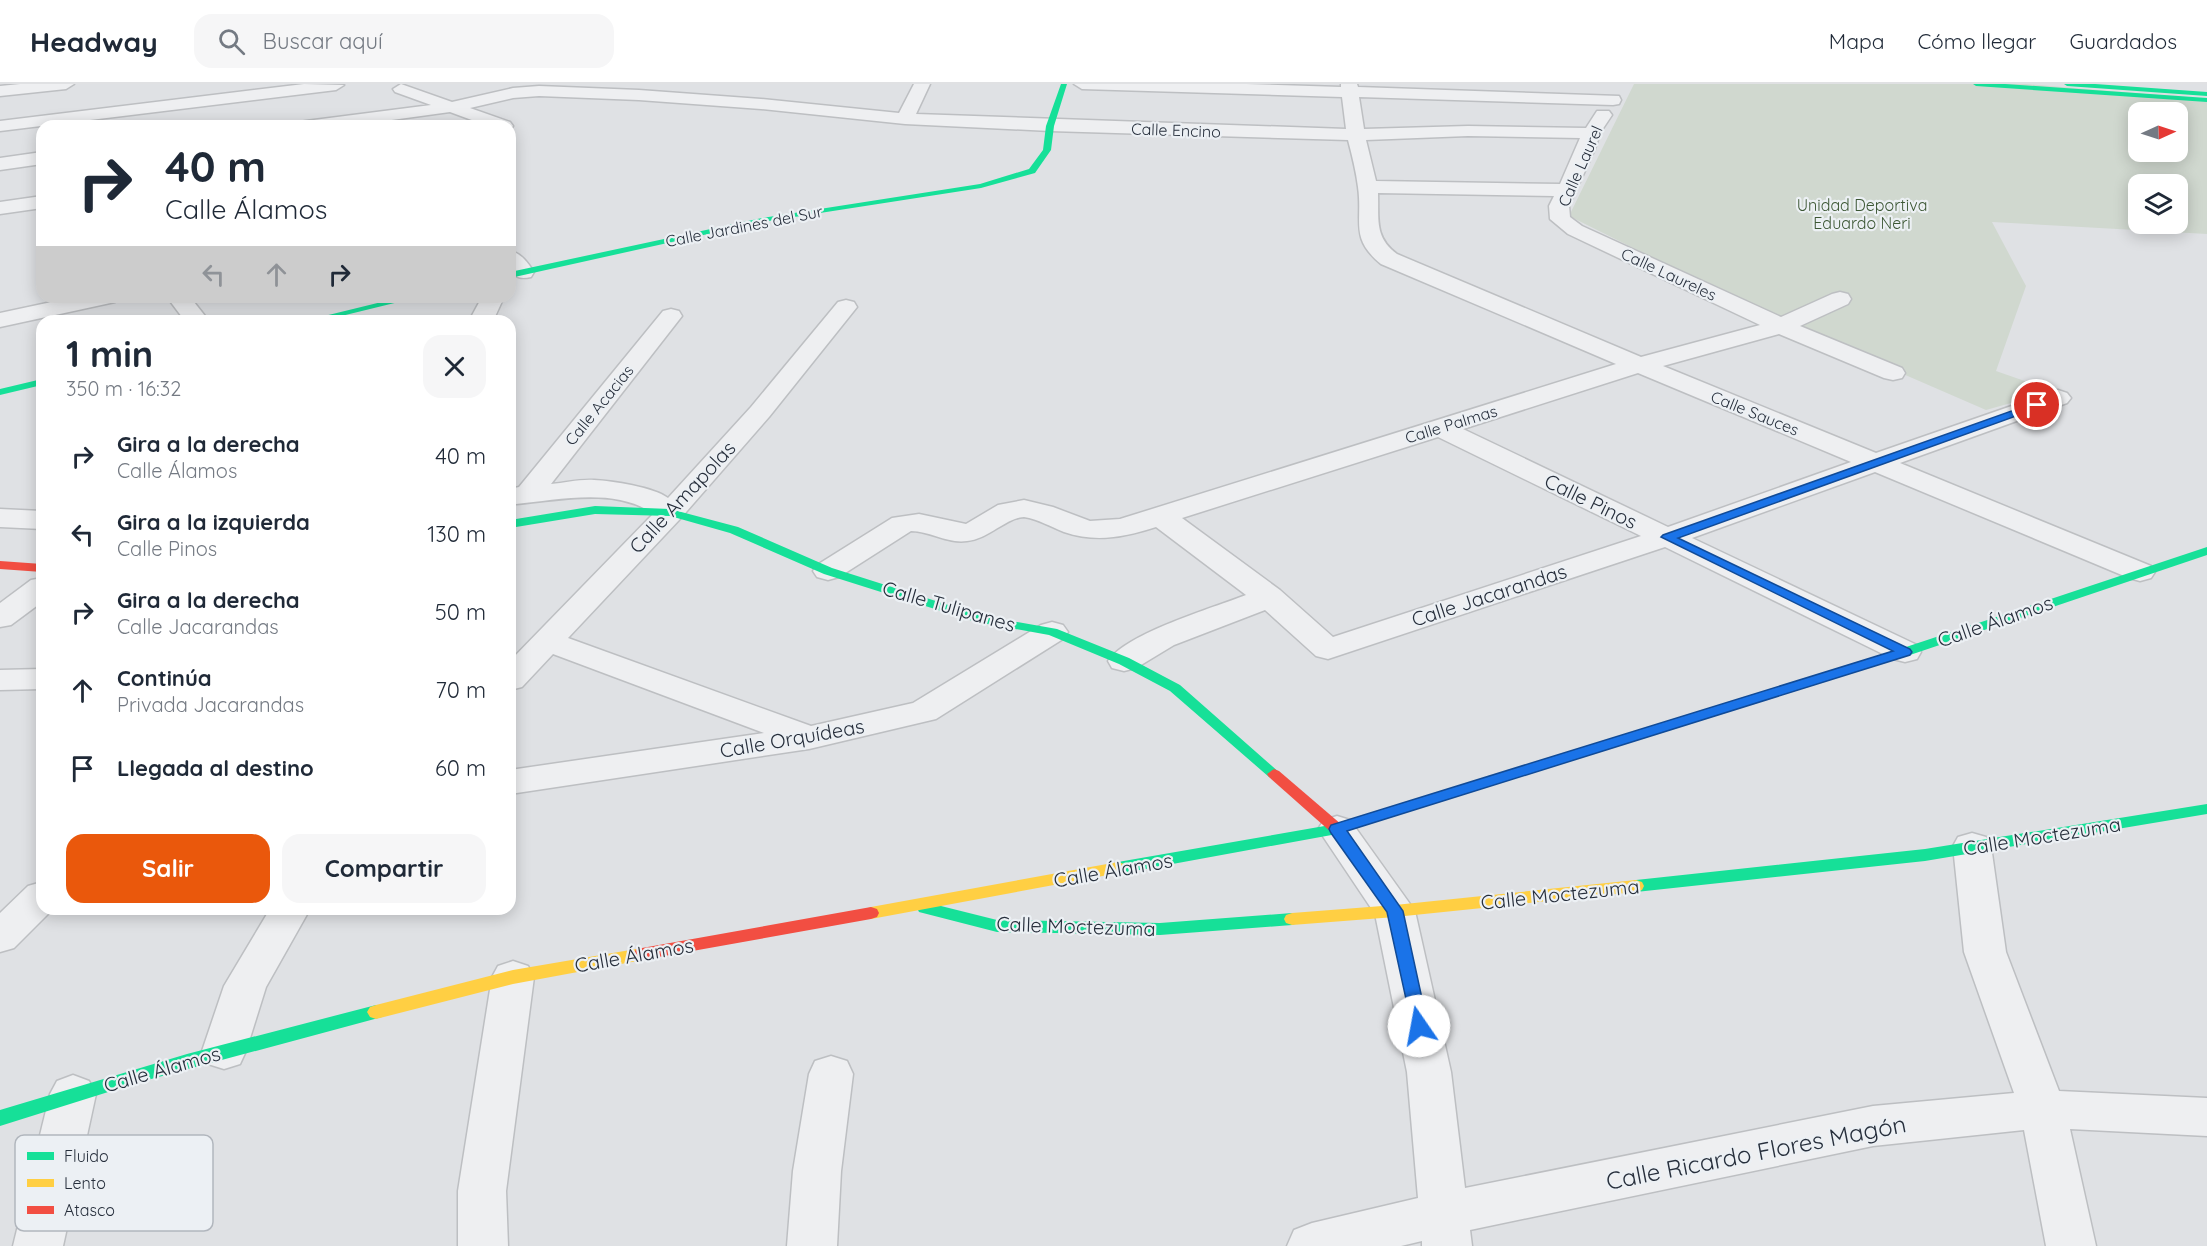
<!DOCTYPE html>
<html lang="es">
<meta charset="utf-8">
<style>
body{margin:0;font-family:Quicksand,sans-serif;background:#f6f6f7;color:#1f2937;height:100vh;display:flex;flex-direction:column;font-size:22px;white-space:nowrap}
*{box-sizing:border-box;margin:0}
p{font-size:20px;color:#747a83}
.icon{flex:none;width:33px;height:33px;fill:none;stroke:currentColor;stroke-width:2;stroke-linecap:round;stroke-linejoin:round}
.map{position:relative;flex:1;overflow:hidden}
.sheet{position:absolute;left:36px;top:231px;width:480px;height:600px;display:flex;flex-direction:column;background:#fff;border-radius:18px;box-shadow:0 3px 15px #0003}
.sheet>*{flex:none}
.top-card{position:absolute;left:36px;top:36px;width:480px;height:183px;border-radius:18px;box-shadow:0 3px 15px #0003;background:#fff;color:#1f2937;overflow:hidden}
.needle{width:39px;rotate:87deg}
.controls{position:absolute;left:2128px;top:18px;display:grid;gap:12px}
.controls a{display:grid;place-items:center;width:60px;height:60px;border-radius:12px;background:#fff;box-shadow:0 3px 15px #0003;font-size:30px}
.pin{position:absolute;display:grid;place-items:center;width:51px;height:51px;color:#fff;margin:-26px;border:3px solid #fff;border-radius:50%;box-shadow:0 2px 6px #0007}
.me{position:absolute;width:66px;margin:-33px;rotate:348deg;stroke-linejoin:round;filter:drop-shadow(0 0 4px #0008)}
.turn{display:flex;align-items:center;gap:21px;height:126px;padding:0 30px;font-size:27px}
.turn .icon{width:78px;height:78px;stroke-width:2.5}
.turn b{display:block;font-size:42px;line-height:51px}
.lanes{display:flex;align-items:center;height:57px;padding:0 30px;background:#0003;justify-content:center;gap:30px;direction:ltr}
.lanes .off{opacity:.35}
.round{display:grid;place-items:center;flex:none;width:63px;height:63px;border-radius:18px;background:#f6f6f7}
.headline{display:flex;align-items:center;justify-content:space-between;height:102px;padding:0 30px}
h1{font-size:36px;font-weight:700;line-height:45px}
.primary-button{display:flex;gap:12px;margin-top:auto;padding:12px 30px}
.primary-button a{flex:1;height:69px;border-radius:18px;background:#ea580c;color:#fff;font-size:24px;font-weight:700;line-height:69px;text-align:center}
.primary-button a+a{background:#f6f6f7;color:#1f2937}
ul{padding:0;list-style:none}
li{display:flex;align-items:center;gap:18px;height:78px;padding:0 30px}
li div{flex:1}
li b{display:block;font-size:22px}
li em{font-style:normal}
header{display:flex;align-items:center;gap:36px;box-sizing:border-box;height:84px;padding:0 30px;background:#fff;border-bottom:2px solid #e0e1e3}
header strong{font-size:28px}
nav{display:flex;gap:33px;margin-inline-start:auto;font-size:21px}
.search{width:420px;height:54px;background:#f6f6f7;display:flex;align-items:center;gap:15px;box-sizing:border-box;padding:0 21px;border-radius:18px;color:#747a83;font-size:22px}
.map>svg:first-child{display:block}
.green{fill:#d0d8cf;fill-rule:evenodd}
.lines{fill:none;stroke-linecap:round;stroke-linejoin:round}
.street-casing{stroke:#bdbfc2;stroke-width:3}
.street{fill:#eeeff1;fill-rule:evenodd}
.fast{fill:#16e098;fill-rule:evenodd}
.slow{fill:#ffcf43;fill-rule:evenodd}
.jam{fill:#f24e42;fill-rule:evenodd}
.route{fill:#1a73e8;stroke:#114b97;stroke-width:1.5}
.labels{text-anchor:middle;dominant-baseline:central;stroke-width:4.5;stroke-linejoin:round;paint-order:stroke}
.far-street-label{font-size:16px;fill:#272f3c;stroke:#ecf0f4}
.far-park-label{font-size:16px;fill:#3c5734;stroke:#ecf0f4}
.street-label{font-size:20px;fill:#272f3c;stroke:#ecf0f4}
.near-street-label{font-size:24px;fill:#272f3c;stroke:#ecf0f4}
.key{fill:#ecf0f4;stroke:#b1b6bd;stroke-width:1.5}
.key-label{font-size:16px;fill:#272f3c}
</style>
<header>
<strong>Headway</strong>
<div class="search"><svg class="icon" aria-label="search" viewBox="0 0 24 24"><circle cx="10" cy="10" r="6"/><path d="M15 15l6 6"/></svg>Buscar aquí</div>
<nav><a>Mapa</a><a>Cómo llegar</a><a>Guardados</a></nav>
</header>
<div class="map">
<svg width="2207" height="1162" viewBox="0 0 2207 1162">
<rect width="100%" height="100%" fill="#dfe1e4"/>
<path class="green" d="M1634,0h392l181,15v135l-215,-12 34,64 -30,85 57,20 -67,19 -212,-92 -205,-102zM2139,28h39v40h-39zM2139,100h39v40h-39z"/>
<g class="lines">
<g class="street-casing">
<g id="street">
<polygon points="20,0 74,0 66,5 0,12 0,2"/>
<polygon points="304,0 344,1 336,6 0,47 0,37"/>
<path d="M401,0l51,18 61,-14 26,-2 100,4 122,9 138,14 15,-29h16l-14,30 430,15 -4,-32 -260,-8 -8,-5h172l95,3v-3h16l1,3 261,9 2,4 -2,4 -6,1 -254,-8 5,32 104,-3 118,2 11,-17h12l3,4 -12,18 -5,16 -26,57 1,11 12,9 199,91 51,-23 8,-2 8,2 3,5 -3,5 -48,22 102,42 3,5 -3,5 -9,2 -9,-2 -105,-44 -116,32 213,87 173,-60 9,-3 9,3 4,5 -4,5 -167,60 251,103 4,6 -4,6 -11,3 -11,-3 -254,-106 -183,66 225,107 4,7 -4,7 -12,3 -12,-3 -228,-112 -337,112 -12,-3 -51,-46 -91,35 -38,23 -12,3 -12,-3 -4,-7c19,-28 105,-53 138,-66l-90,-68c-31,10 -60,16 -92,5 -13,-5 -26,-13 -40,-15 -19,1 -35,22 -57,24 -19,3 -37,-10 -56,-10l-72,46 -11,3 -11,-3 -4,-6 4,-6 75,-47 27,-4 47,10 32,-19 26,-5 29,7 37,14 30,-2 496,-155 -235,-100c-32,-26 -18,-42 -23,-77 -2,-16 -6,-32 -10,-47l-298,-9 -145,-7 -144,-15 -122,-9 -100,-4 -26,2 -43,10 40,14 3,4 -3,4v-4h-22l-38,-14 -102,14h-51l3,-4 6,-1 125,-16 -36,-13 -2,-3zM1468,52l112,2 -20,46 -184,-3 -10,-41zM1378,109l176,3 -5,10 1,13 18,15 192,91 -119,32 -244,-103c-23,-17 -18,-35 -19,-61zM1638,289l213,89 -183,65 -205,-98zM1438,353l203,99 -308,101 -53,-47 -98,-72z"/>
<polygon points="42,68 42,80 0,86 0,74"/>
<polygon points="42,112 42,124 0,130 0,118"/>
<path d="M510,167c11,2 18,12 24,21l-3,5c-10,2 -15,1 -21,-7z"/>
<polygon points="75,213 118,213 115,218 0,243 0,229"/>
<polygon points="167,213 190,213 209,237 185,237"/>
<polygon points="482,213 504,213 493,237 469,237"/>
<path d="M846,216l8,2 3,5 -88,110 -89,102 -112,119 243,88 102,-23 128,-78 11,-3 11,3 5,7 -5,7 -127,80 -127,30 -299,45v-24l254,-37 -211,-79 -31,33 -12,3v-29l143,-147c-36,-27 -95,-14 -137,-10l-6,-1v-14l9,-2 144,-176 8,-2 8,2 3,5 -131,168c13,-1 29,-5 43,-4 19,1 59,7 74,18l83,-91 87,-105z"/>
<polygon points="0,425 42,427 42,445 0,443"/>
<polygon points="42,494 42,518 11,541 0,543 0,519 31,496"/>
<polygon points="42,585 42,605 0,606 0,586"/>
<polygon points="1337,732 1350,736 1415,827 1451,988 1465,1104 1873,1022 2014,1009 1964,868 1953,762 1958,753 1972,749 1986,753 1991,762 2006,868 2059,1007 2207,1014 2207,1052 2070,1045 2096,1162 2046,1162 2024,1046 1873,1062 1470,1146 1472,1162 1422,1162 1422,1157 1401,1162 1287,1162 1294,1146 1312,1139 1418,1114 1407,988 1375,830 1318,745 1324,736"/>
<polygon points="42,798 42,825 53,825 14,864 0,868 0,829 28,802"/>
<polygon points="270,825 310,825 266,903 246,967 240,980 224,985 208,980 202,967 224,902"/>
<polygon points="513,877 528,882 534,893 506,1107 508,1162 458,1162 458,1107 492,893 498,882"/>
<polygon points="831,972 847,977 853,990 841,1087 837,1162 787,1162 793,1087 809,990 815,977"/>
<polygon points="73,991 89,997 96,1010 63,1162 13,1162 50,1010 57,997"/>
</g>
</g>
<use href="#street" class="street"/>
<g class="fast">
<polygon points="1061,0 1067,0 1054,42 1051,66 1035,89 981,104 762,138 510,194 510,188 762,134 980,100 1029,85 1043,66 1046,42"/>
<polygon points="1973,0 2005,0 2207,14 2207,18 1976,2"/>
<polygon points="2064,0 2095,0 2207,8 2207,12 2067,2"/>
<polygon points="402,213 419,213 321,237 304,237"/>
<polygon points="42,295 42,301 0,311 0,305"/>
<polygon points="595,422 670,425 738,443 832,484 983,532 1057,545 1129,574 1180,601 1281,690 1274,695 1269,693 1170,607 1119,580 1049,551 976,538 824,490 730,449 670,432 595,430 510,444 510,436"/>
<polygon points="2207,463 2207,471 1907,572 1897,572 1895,569 1897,566"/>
<polygon points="1674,636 1681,640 1679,643 1337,750 1118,790 1112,788 1110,784 1112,780 1118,778 1336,740"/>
<polygon points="2207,720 2207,730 1925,777 1636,808 1630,806 1628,802 1630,798 1636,796 1925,765"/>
<polygon points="925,818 997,836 1160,839 1292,829 1298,831 1300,835 1298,839 1292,841 1160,851 997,848 919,828 917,824 919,820"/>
<polygon points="376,921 382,923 385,928 382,933 140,998 0,1042 0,1026 187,970"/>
</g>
<g class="slow">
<polygon points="1902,565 1907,566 1909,569 1907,572 1679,643 1674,644 1667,640 1669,637"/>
<polygon points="1118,778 1124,780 1126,784 1124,788 871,835 865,833 863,829 865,825 871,823"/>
<polygon points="1636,796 1642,798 1644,802 1642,806 1636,808 1395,833 1292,841 1286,839 1284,835 1286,831 1292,829 1395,821"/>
<polygon points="642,864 648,865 650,870 648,875 513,900 376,935 370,933 367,928 370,923 376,921 513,886"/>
</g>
<g class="jam">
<polygon points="0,477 42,480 42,488 0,485"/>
<polygon points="1274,685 1279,687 1342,741 1345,745 1342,749 1332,749 1269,693 1267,690"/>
<polygon points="871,823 877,825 879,829 877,833 871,835 642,876 636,875 634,870 636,865 642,864"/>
</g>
</g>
<polygon class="route" points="2037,318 2041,319 2041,323 1678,454 1910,565 1912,568 1910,571 1347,747 1403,827 1428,942 1426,947 1419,949 1413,947 1387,828 1331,749 1329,745 1331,741 1893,567 1661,453 1663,451"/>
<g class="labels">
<g class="far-street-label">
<text transform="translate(1176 46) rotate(2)">Calle Encino</text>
<text transform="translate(1580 82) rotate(-66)">Calle Laurel</text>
<text transform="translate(744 142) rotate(-11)">Calle Jardines del Sur</text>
<text transform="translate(1669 190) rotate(25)">Calle Laureles</text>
<text transform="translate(599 321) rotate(-51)">Calle Acacias</text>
<text transform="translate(1755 329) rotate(22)">Calle Sauces</text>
<text transform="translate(1451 340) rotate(-17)">Calle Palmas</text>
</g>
<g class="far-park-label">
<text x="1862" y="121">Unidad Deportiva<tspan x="1862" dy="18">Eduardo Neri</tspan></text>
</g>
<g class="street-label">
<text transform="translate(682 413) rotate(-47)">Calle Amapolas</text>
<text transform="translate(1591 417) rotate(26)">Calle Pinos</text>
<text transform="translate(1489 511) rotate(-18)">Calle Jacarandas</text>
<text transform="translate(949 522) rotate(16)">Calle Tulipanes</text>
<text transform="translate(1995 537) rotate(-19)">Calle Álamos</text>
<text transform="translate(792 654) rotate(-10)">Calle Orquídeas</text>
<text transform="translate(2042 752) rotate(-9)">Calle Moctezuma</text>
<text transform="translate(1113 786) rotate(-10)">Calle Álamos</text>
<text transform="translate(1560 810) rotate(-6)">Calle Moctezuma</text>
<text transform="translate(1076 842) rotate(2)">Calle Moctezuma</text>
<text transform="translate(634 871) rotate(-10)">Calle Álamos</text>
<text transform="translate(162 985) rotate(-16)">Calle Álamos</text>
</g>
<g class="near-street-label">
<text transform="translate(1756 1068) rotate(-11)">Calle Ricardo Flores Magón</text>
</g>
</g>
<rect x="15" y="1051" width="198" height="96" rx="9" class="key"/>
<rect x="27" y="1068" width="27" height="8" fill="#16e098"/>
<rect x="27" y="1095" width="27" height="8" fill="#ffcf43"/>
<rect x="27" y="1122" width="27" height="8" fill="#f24e42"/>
<g class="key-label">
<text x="64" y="1078">Fluido</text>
<text x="64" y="1105">Lento</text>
<text x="64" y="1132">Atasco</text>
</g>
</svg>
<div class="controls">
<a><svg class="needle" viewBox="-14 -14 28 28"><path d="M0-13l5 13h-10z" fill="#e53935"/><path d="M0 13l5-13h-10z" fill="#747a83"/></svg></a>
<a><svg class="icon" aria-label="layers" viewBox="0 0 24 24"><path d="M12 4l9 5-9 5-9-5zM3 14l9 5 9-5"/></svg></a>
</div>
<div class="pin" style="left:2037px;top:321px;background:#d93025"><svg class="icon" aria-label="arrive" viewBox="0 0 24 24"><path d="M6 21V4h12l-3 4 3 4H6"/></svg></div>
<svg class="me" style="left:1419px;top:942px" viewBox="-20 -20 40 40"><circle r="19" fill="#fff"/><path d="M0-13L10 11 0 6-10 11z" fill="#1a73e8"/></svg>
<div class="top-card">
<div class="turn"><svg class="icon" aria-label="right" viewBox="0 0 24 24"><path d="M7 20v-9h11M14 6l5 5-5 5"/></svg><div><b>40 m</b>Calle Álamos</div></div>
<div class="lanes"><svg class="icon off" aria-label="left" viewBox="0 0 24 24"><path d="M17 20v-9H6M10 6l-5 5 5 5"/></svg><svg class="icon off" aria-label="ahead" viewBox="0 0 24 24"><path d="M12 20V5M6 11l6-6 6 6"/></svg><svg class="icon" aria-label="right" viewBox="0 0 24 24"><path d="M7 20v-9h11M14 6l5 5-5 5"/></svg></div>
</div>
<section class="sheet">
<div class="headline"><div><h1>1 min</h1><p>350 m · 16:32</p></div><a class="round"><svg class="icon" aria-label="close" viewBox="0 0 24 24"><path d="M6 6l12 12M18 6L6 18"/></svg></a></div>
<ul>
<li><svg class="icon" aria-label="right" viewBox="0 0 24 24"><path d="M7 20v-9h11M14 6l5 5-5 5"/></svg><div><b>Gira a la derecha</b><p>Calle Álamos</p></div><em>40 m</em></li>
<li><svg class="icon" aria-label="left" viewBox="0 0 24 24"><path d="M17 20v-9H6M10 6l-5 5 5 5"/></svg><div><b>Gira a la izquierda</b><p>Calle Pinos</p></div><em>130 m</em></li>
<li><svg class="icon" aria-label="right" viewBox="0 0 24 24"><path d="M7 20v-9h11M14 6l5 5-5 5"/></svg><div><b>Gira a la derecha</b><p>Calle Jacarandas</p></div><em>50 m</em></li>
<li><svg class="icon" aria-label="ahead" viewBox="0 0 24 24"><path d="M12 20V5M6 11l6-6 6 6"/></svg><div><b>Continúa</b><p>Privada Jacarandas</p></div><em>70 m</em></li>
<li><svg class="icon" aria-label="arrive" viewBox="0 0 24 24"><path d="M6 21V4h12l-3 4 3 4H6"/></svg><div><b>Llegada al destino</b></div><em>60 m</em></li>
</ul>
<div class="primary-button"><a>Salir</a><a>Compartir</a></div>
</section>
</div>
